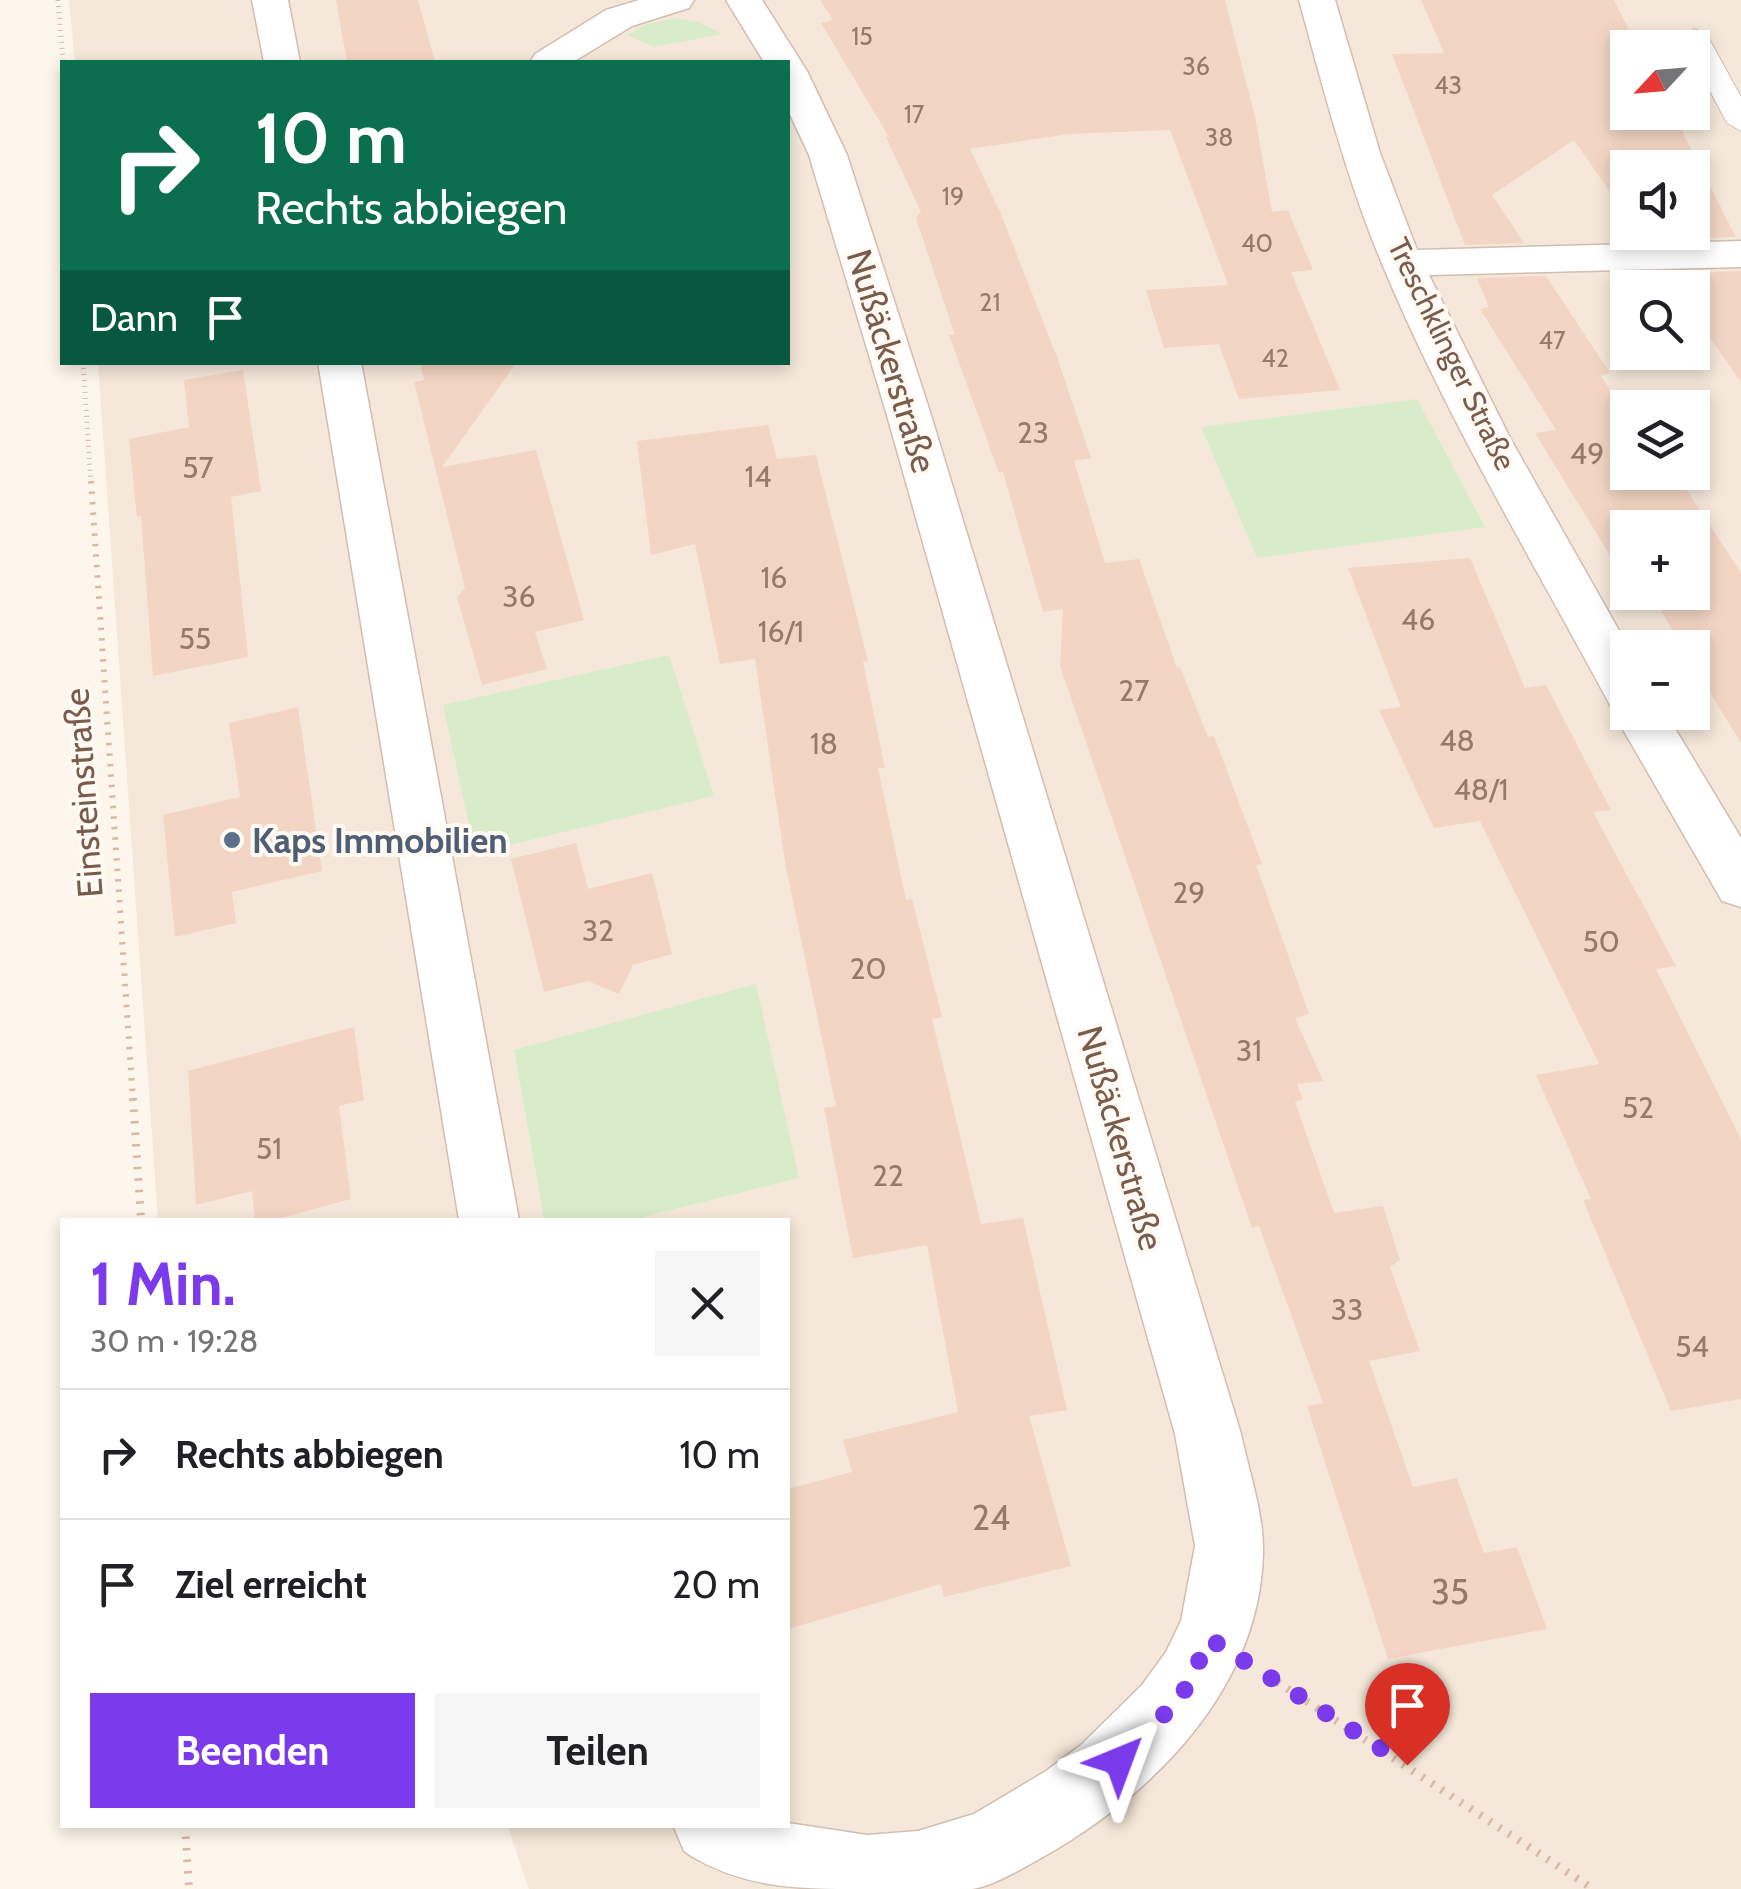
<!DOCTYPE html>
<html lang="de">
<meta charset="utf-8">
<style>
body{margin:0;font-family:Cabin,sans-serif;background:#f6f6f6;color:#202124;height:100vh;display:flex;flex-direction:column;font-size:38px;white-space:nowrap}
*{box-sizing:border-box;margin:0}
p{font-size:32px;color:#757577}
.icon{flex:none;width:55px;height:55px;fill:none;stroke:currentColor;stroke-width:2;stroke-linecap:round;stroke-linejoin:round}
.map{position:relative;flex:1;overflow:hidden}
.drawer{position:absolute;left:60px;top:1218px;width:730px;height:610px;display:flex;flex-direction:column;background:#fff;border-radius:0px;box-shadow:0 5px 15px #0003}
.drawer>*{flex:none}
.hud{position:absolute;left:60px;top:60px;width:730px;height:305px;border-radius:0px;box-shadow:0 5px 15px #0003;background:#0b6e4f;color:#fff;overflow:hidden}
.needle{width:65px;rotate:244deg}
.buttons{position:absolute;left:1610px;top:30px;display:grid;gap:20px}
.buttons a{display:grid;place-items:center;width:100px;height:100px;border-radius:0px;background:#fff;box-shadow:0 5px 15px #0003;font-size:50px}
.pin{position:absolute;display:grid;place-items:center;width:85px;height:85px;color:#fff;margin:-102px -42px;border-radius:50% 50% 50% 0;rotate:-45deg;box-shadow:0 0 10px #0007}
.pin .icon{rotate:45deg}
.me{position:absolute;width:110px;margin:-55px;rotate:44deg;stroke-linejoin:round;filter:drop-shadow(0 0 8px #0008)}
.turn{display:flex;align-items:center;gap:35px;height:210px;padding:0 30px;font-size:45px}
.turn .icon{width:130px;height:130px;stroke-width:2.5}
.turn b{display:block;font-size:70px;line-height:85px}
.then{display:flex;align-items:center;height:95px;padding:0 30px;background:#0003;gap:20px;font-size:38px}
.round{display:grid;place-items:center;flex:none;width:105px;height:105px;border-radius:0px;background:#f6f6f6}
.headline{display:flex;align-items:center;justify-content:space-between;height:170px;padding:0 30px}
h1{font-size:60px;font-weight:800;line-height:75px;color:#7c3aed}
.button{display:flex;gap:20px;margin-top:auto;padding:20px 30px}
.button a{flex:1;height:115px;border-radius:0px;background:#7c3aed;color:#fff;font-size:40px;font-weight:800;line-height:115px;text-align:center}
.button a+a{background:#f6f6f6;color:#202124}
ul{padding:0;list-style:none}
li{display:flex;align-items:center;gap:30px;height:130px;padding:0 30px;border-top:2px solid #e0e0e0}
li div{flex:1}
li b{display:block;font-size:38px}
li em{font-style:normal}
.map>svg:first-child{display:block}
.residential{fill:#f5e8da;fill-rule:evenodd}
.green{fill:#d8ecc9}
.building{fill:#f3d5c3}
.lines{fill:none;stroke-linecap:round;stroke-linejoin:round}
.lane-casing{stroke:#d1beb0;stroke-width:2}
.street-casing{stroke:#d1beb0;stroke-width:3}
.path-far2{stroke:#d9b8a5;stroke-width:5;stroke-dasharray:1 5;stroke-linecap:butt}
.path-far1{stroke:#d9b8a5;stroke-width:6;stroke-dasharray:2.5 8;stroke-linecap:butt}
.path{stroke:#d9b8a5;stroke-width:8;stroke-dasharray:2.5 9;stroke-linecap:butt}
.lane{fill:#fff;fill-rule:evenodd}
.street{fill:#fff;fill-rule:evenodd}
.route{stroke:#7c3aed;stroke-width:18;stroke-dasharray:0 32.4}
.service-dot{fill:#5c6f8a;stroke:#fffaf3;stroke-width:4}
.labels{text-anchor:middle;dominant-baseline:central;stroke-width:8;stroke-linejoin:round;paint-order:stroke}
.far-number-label{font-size:25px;fill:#987a6a}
.far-street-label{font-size:30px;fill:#7a5c4d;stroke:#fffaf3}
.number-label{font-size:30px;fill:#987a6a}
.street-label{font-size:35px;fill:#7a5c4d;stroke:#fffaf3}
.service-label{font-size:35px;font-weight:bold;fill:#4e5e75;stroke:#fffaf3;text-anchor:start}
.near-number-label{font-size:35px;fill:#987a6a}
</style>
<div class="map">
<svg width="1741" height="1889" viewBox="0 0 1741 1889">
<rect width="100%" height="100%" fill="#fdf6ec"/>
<path class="residential" d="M69,0h1672v1889h-1212l-22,-64h281v-605h-155l165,-42 -284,-128 30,170h-386l-60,-857 690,-1v-300h-713zM1628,48h64v64h-64zM1628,168h64v64h-64zM1628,288h64v64h-64zM1628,408h64v64h-64zM1628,528h64v64h-64zM1628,648h64v64h-64z"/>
<g class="green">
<polygon points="675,18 699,22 722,34 654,47 627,35 647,24"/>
<polygon points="1417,399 1485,527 1257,558 1201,427"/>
<polygon points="669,655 714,796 475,853 443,705"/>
<polygon points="756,984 799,1178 633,1220 544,1220 514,1050"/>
</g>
<g class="building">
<polygon points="336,0 418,0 435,62 347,62"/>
<polygon points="820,0 1225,0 1255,117 1272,212 1288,210 1313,270 1291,272 1340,390 1239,399 1219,344 1164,348 1146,290 1228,285 1170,130 1068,134 970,149 1001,214 1057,357 1091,458 1074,461 1105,563 1139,559 1177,668 1180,667 1208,737 1214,736 1262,864 1256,865 1309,1014 1295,1018 1323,1081 1297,1084 1303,1099 1295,1102 1334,1213 1383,1206 1400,1260 1390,1267 1420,1351 1369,1361 1413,1487 1457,1478 1484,1553 1517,1547 1547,1629 1388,1659 1307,1406 1323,1403 1259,1226 1252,1228 1060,666 1063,609 1043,612 1003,472 999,473 949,335 955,335 916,218 921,212 886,137 889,137 821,23 833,20"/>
<polygon points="1421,0 1614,0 1638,48 1628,48 1628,112 1672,112 1736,237 1643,240 1638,232 1692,232 1692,168 1628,168 1628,218 1574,140 1492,195 1524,243 1465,245 1392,54 1444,53"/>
<polygon points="1741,271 1741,382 1692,312 1692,288 1676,288 1666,273"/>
<polygon points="1546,276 1610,373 1600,375 1628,416 1628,472 1675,472 1741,573 1741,743 1692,663 1692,648 1683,648 1650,592 1692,592 1692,528 1628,528 1628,585 1535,433 1556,430 1480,309 1489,307 1477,278"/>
<polygon points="420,362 517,362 442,467 536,450 584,620 535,632 547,669 482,685 457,597 465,588 414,382 424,380"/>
<polygon points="243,370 261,491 231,497 248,657 153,676 141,516 137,517 129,439 189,427 184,380"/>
<polygon points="768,425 777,459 816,455 868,661 863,662 885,768 878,768 906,900 912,899 942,1017 932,1019 981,1224 1023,1218 1067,1410 1029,1416 1071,1566 944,1597 941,1584 788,1629 788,1489 852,1472 843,1440 958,1412 927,1245 853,1258 824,1108 836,1106 786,868 755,659 720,664 695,544 651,555 637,441"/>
<polygon points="1470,558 1525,688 1546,685 1611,810 1593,812 1676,966 1656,969 1741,1139 1741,1399 1671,1411 1583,1200 1591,1199 1536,1075 1599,1064 1480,821 1434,828 1379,710 1401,707 1348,568"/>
<polygon points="298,707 322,871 232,892 236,923 175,937 163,815 240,797 229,723"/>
<polygon points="576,843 588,889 652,873 672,954 633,965 619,994 588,981 544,992 511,859"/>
<polygon points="354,1027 364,1100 339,1106 351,1199 274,1220 255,1220 252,1191 196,1205 188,1071"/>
</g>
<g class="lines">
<g class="lane-casing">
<polygon id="lane" points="1695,29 1708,37 1741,97 1741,131 1727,123 1692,57 1692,48 1687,48 1682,37"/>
</g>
<g class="street-casing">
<g id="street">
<polygon points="252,0 288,0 300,62 264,62"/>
<polygon points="639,0 694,0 689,8 632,26 573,62 530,62 535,54 606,10"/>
<path d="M726,0h36l45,71 40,84 83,257 311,1022c8,38 23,80 22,119 -3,136 -111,243 -222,305 -20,11 -47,28 -69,31 -34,0 -72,0 -107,0 -64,0 -118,0 -174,-33l-7,-5 -11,-26 115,-2 79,12 51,-4 56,-17 72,-43 35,-26 61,-60 24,-33 15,-31 14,-75 -20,-112 -289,-1022 -77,-257 -21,-45v-48h-24z"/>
<path d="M1299,0h36l45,153 37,97 324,-9v26l-312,8 81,163 119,210 -1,64h37l76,126v69l-19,-6 -101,-175 -7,-14 3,-5 -7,-2c-82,-153 -174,-304 -238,-466 -30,-78 -51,-158 -73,-239z"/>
<polygon points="318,362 361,362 519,1220 459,1220"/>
</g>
</g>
<g class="path-far2">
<polyline points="58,0 63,62"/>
<polyline points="83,362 91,484"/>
</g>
<polyline class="path-far1" points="91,481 133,1101"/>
<g class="path">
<polyline points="133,1098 141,1220"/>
<polyline points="1268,1676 1593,1889"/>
<polyline points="185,1825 189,1889"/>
</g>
<use href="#lane" class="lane"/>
<use href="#street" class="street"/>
</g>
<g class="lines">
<polyline class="route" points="1119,1761 1181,1697 1210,1639 1407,1765"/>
</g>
<circle class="service-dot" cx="232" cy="840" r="10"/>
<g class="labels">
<g class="far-number-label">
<text x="862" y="36">15</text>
<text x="1196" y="66">36</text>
<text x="1448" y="85">43</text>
<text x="914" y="114">17</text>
<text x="1219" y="137">38</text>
<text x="953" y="196">19</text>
<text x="1257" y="243">40</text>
<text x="990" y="302">21</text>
<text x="1552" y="340">47</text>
<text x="1275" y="358">42</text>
</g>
<g class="far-street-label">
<text transform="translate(1452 354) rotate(64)">Treschklinger Straße</text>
</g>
<g class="number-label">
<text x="1033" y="432">23</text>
<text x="1587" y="453">49</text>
<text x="198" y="467">57</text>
<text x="758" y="476">14</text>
<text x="774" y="577">16</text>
<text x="519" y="596">36</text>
<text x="1418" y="619">46</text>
<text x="781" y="631">16/1</text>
<text x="195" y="638">55</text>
<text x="1134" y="690">27</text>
<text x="1457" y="740">48</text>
<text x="824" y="743">18</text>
<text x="1481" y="789">48/1</text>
<text x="1189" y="892">29</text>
<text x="598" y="930">32</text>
<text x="1601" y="941">50</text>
<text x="868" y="968">20</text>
<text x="1249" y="1050">31</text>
<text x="1638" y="1107">52</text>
<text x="269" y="1148">51</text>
<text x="888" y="1175">22</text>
<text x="1347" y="1309">33</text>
<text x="1692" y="1346">54</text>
</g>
<g class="street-label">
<text transform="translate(892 361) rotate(73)">Nußäckerstraße</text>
<text transform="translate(83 793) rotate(-94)">Einsteinstraße</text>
<text transform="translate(1121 1138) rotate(74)">Nußäckerstraße</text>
</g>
<g class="service-label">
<text x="252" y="840">Kaps Immobilien</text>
</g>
<g class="near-number-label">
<text x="991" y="1517">24</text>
<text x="1450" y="1591">35</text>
</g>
</g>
</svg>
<div class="buttons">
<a><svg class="needle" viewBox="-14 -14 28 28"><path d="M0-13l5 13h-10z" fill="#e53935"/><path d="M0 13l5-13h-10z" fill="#757577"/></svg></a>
<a><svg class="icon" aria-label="sound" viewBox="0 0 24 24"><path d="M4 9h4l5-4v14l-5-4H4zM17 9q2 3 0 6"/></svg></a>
<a><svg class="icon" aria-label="search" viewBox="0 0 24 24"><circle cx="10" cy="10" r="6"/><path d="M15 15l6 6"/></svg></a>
<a><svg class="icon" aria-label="layers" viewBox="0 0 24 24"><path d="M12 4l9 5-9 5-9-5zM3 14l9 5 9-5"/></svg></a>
<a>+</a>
<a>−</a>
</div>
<div class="pin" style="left:1407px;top:1765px;background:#d93025"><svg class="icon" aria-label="arrive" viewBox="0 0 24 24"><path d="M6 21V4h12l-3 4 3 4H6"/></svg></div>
<svg class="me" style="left:1119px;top:1761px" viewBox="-20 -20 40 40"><path d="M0-17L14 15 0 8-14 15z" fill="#7c3aed" stroke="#fff" stroke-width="4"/></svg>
<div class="hud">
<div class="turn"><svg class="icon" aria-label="right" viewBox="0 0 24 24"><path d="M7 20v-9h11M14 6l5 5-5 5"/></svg><div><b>10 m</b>Rechts abbiegen</div></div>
<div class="then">Dann<svg class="icon" aria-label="arrive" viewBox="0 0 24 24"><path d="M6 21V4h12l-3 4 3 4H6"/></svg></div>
</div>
<section class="drawer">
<div class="headline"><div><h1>1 Min.</h1><p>30 m · 19:28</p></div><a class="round"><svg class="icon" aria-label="close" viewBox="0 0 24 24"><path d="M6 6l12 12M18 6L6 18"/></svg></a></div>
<ul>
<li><svg class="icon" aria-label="right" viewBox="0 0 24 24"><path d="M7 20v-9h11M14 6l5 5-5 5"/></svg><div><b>Rechts abbiegen</b></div><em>10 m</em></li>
<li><svg class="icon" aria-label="arrive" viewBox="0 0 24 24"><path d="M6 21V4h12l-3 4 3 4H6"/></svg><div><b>Ziel erreicht</b></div><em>20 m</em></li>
</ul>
<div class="button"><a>Beenden</a><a>Teilen</a></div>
</section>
</div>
